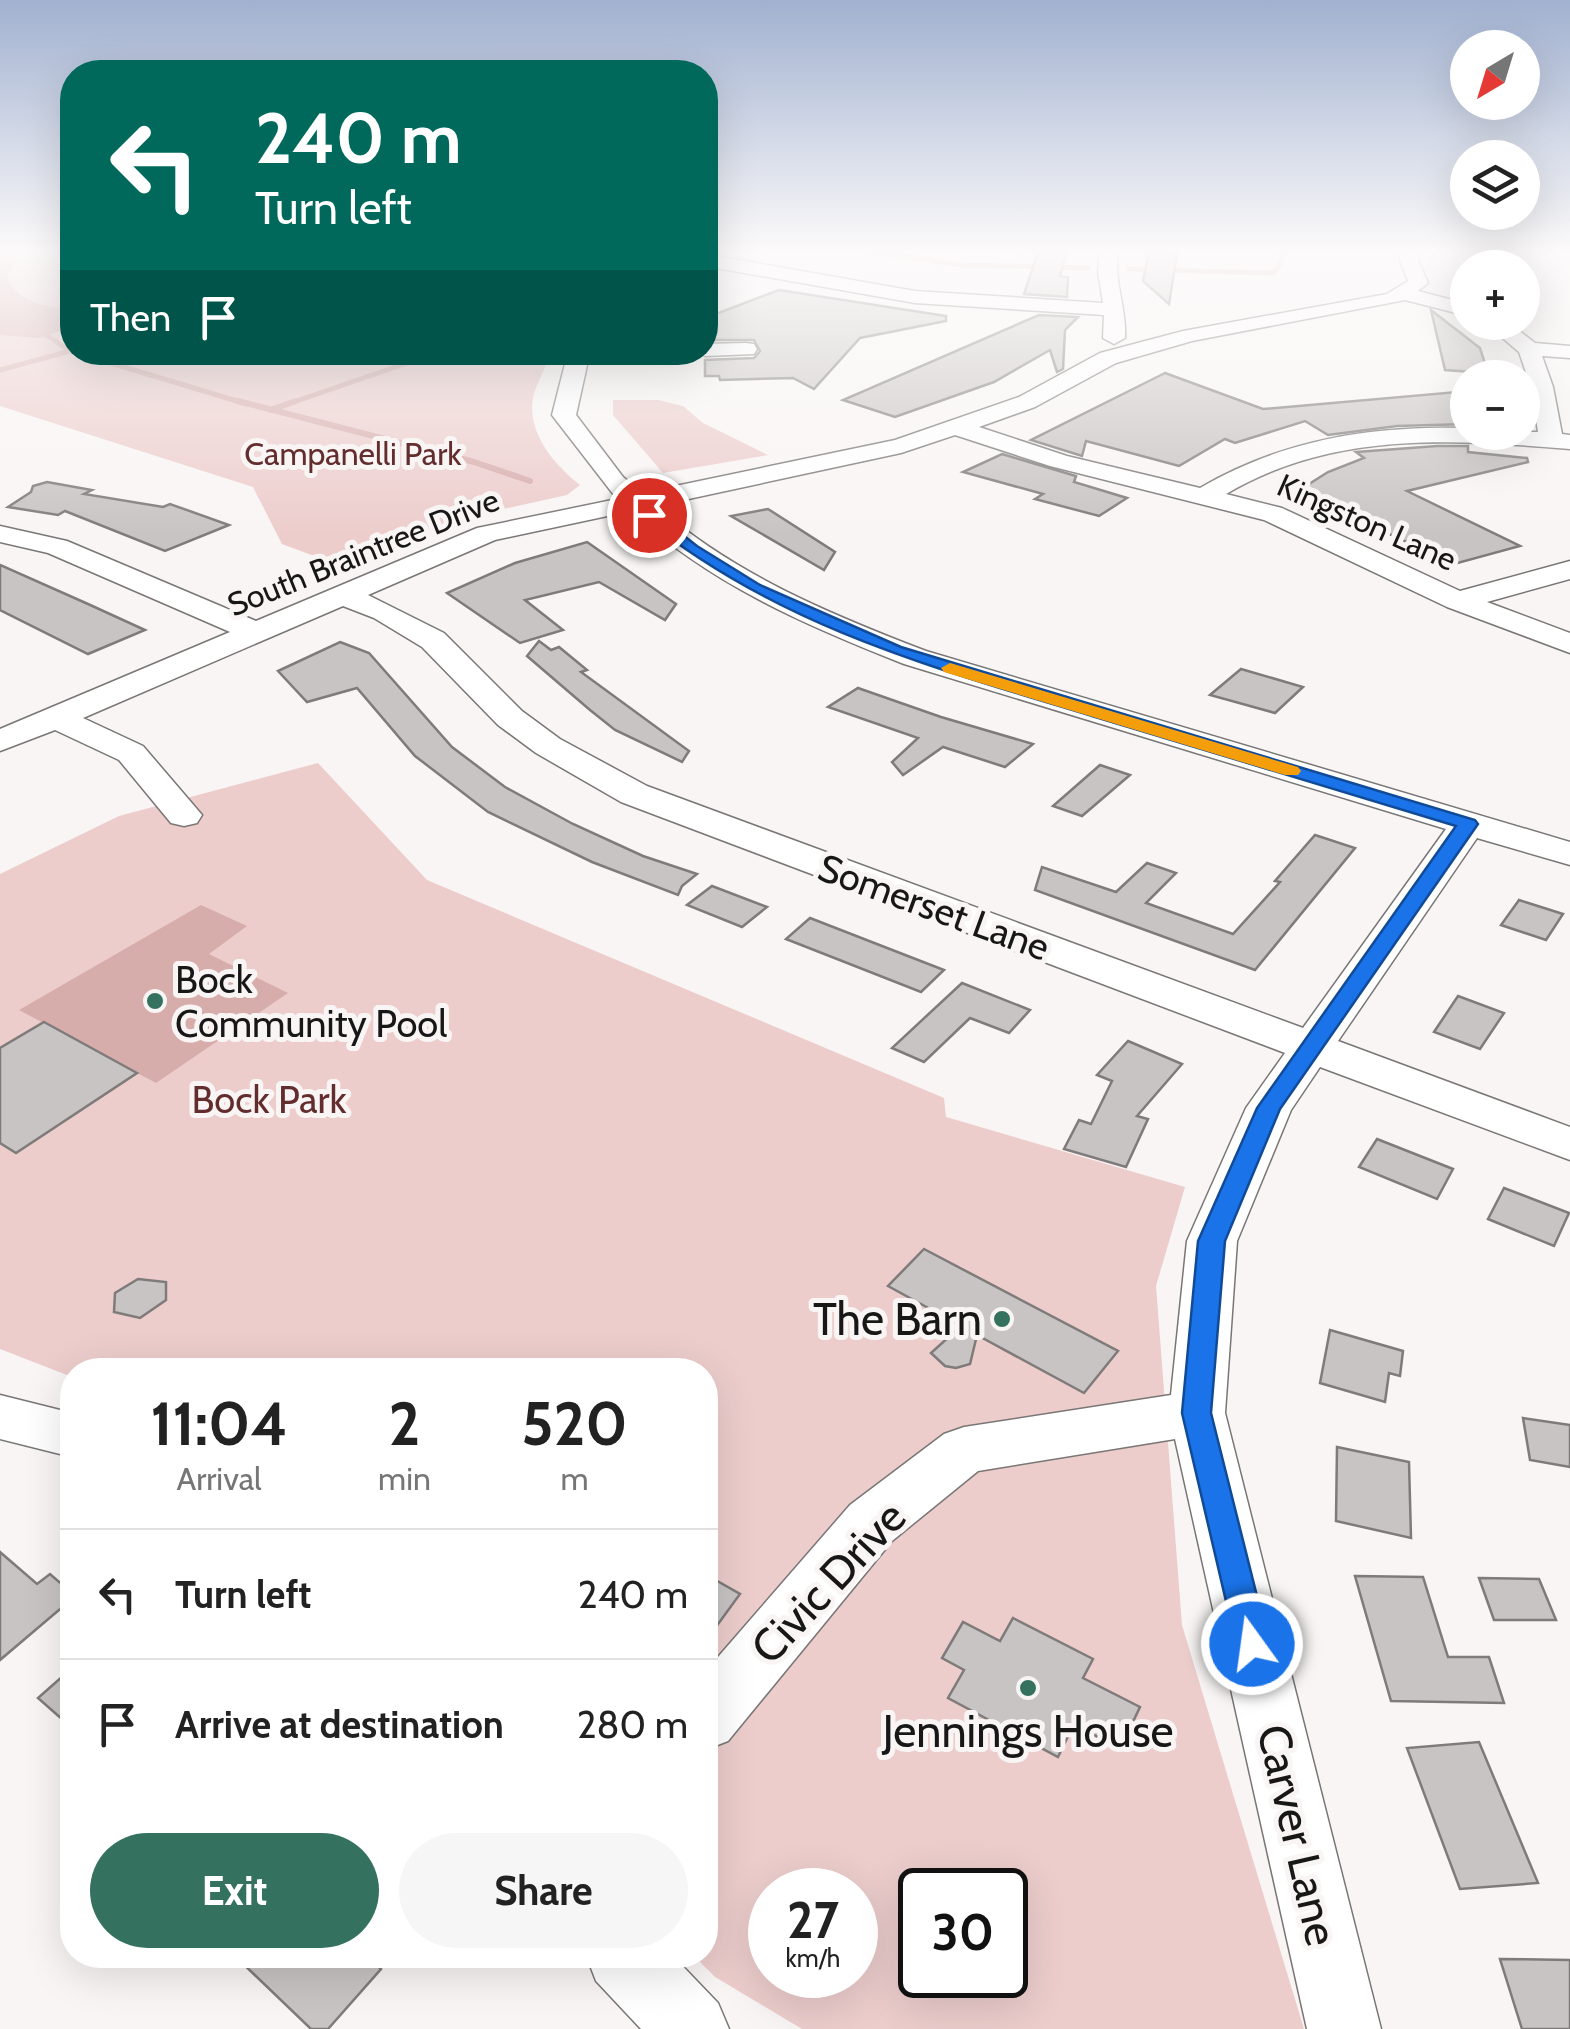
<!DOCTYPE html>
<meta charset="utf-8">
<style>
body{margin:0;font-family:Cabin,sans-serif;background:#f6f6f6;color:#222;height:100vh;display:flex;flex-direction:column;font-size:38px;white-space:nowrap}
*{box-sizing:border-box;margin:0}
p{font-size:32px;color:#767676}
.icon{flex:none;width:55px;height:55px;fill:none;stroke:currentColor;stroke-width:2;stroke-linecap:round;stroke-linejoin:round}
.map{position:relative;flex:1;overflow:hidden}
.panel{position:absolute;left:60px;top:1358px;width:658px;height:610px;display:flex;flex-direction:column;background:#fff;border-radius:40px;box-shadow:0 10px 40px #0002}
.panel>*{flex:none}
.banner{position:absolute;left:60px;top:60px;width:658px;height:305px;border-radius:40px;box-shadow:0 10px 40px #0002;background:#00695c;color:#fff;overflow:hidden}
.needle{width:65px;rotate:218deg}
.fabs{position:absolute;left:1450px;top:30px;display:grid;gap:20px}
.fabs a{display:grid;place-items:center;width:90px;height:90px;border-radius:50%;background:#fff;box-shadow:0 10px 40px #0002;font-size:50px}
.speed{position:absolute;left:748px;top:1868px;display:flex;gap:20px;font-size:50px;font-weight:700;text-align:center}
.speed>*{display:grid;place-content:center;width:130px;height:130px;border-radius:50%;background:#fff;box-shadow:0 10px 40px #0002;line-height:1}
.speed small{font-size:25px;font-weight:400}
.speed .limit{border:5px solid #111;border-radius:15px;background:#fff;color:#111}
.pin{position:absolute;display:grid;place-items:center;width:85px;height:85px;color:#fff;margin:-42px;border:5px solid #fff;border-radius:50%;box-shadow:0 2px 10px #0007}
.me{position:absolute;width:110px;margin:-55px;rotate:346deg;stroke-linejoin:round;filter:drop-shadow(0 0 8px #0008)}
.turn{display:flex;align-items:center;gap:35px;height:210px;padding:0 30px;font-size:45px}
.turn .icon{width:130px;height:130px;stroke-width:2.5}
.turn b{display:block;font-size:70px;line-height:85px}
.then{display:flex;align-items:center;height:95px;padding:0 30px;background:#0003;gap:20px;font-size:38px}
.eta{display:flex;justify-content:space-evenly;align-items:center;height:170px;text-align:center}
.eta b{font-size:60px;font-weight:700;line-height:70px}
.cta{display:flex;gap:20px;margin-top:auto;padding:20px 30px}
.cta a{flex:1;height:115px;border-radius:60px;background:#34725f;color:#fff;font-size:40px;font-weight:700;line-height:115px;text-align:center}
.cta a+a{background:#f6f6f6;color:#222}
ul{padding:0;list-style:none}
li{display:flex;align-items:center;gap:30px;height:130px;padding:0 30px;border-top:2px solid #e0e0e0}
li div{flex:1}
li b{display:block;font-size:38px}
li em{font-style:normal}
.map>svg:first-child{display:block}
.green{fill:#eccdcc;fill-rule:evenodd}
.water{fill:#d7adac}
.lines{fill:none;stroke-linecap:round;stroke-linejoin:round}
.stream-far1{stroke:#d7adac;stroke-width:5}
.stream{stroke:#d7adac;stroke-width:6}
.building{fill:#c9c4c4;stroke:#7e7b7a;stroke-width:2.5}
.minor-casing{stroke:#797675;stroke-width:3}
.minor{fill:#fff;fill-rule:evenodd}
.route{fill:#1a73e8;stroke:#114b97;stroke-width:2.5}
.slow{fill:#f59e0b}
.poi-dot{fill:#34725f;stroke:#f9f5f5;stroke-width:4}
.labels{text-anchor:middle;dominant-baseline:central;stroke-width:10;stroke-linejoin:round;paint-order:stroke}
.far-park-label{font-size:32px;fill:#632d2e;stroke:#f9f5f5}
.far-street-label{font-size:32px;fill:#181717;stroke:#f9f5f5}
.street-label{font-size:38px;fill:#181717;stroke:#f9f5f5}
.poi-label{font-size:38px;fill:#181717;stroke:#f9f5f5;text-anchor:start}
.park-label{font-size:38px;fill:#632d2e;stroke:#f9f5f5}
.near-poi-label{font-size:45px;fill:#181717;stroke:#f9f5f5;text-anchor:end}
.near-street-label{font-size:45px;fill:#181717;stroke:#f9f5f5}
</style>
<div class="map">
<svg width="1570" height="2029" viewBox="0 0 1570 2029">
<rect width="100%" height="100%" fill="#f9f5f5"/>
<g class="green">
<path d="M0,250h72v102l475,1c1,17 -11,28 -14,45 -6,36 22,67 47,87l-13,10 -113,25 -113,46 -59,-22 -29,-57 -253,-81z"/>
<polygon points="613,400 658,400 683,406 703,423 768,455 663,473 613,415"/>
<path d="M318,763l109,117 517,218 2,19 239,70 -29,99 26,339 122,404h-502l-87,-52 -22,-22h12v-585h-633v7l-72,-28v-475l119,-58zM770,1890h85v85h-85zM920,1890h85v85h-85z"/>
</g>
<g class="water">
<path d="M0,250h20l-13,27c10,27 41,29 65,33v17l-34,11 -38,-3z"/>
<polygon points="201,905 247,926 209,954 288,993 156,1083 19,1010"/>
</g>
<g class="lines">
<g class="stream-far1">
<polyline points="863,250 961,265 1088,268"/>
<polyline points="1129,269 1272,273 1279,267 1284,250"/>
<polyline points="40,331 72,352"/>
<polyline points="74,352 247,404"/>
<polyline points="0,370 70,351"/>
<polyline points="288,404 439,352"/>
</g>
<g class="stream">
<polyline points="238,401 474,462 530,481"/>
<polyline points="270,410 296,401"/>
</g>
</g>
<g class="building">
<polygon points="1038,252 1067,253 1060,276 1068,277 1067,297 1024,294"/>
<polygon points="1149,252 1177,254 1169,304 1143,281"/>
<polygon points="779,290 946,316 946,321 860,338 814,389 793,378 720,380 719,376 705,376 705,360 754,358 760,351 754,340 705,340 705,318"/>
<polygon points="1431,310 1480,348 1488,373 1445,370"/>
<polygon points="1039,315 1078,317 1065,330 1063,369 1057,372 1050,350 994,382 895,417 843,400"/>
<polygon points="1165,373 1263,409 1468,391 1468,424 1397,426 1328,435 1305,421 1235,443 1225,439 1179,466 1086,441 1082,456 1031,440"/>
<polygon points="1437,446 1468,446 1468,452 1527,458 1528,462 1407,491 1520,546 1454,564 1324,504 1290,496 1328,472 1364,458 1356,452"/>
<polygon points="1002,454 1076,476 1074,482 1127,498 1099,516 1035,499 1043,494 963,472"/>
<polygon points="47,482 92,490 84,494 163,507 170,504 229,525 165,551 65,511 58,515 8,507 31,492 33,486"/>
<polygon points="768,509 835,552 824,570 731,516"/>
<polygon points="587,542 676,604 665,620 599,582 525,600 563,630 520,643 447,593 515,563"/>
<polygon points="0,565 88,604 145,630 88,654 0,610"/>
<polygon points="539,641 551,650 559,647 587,670 581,672 689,751 682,762 615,730 590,710 527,656"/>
<polygon points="340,642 369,653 452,747 505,787 573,824 643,856 697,874 682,886 678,895 592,862 488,812 415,756 357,688 307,702 278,671"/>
<polygon points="1241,669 1303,687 1275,713 1210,695"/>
<polygon points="858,688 941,717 1033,744 1005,767 943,747 903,775 892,762 918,738 828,707"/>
<polygon points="1100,765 1130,775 1082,816 1053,806"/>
<polygon points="1315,835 1355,848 1255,970 1035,890 1042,867 1116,892 1147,863 1176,873 1146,903 1233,934 1280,882 1275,881"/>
<polygon points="712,886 767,907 742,927 687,905"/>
<polygon points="1519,900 1563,914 1546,940 1501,925"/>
<polygon points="810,918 882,946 944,970 921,992 786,939"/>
<polygon points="962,983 1030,1010 1009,1033 970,1018 924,1062 892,1048"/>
<polygon points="1458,996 1504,1013 1480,1049 1434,1032"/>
<polygon points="44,1022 137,1073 16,1153 0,1143 0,1048"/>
<polygon points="1128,1041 1182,1064 1137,1116 1148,1119 1126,1167 1064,1149 1079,1120 1091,1124 1112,1081 1097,1075"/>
<polygon points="1377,1139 1453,1169 1437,1199 1359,1167"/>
<polygon points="1504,1188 1569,1213 1554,1246 1488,1219"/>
<polygon points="924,1249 1118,1351 1084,1393 977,1335 970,1364 956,1368 945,1366 931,1353 961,1326 888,1286"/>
<polygon points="138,1279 166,1282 166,1300 140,1318 114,1312 115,1293"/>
<polygon points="1330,1330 1403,1351 1400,1376 1389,1373 1385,1402 1320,1383"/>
<polygon points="1523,1418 1570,1425 1570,1467 1530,1460"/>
<polygon points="1337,1447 1409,1462 1411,1538 1336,1521"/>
<polygon points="0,1552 37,1584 50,1574 72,1593 72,1599 0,1660"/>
<polygon points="705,1574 740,1594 705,1642"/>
<polygon points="1355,1576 1423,1577 1448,1657 1489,1657 1504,1703 1391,1701"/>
<polygon points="1479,1578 1539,1579 1556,1620 1494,1620"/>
<polygon points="1013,1618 1093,1659 1083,1678 1140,1707 1120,1749 1074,1724 1058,1757 948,1698 964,1670 942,1658 963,1622 1000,1641"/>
<polygon points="72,1668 72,1728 38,1698"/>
<polygon points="1479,1742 1538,1883 1460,1889 1407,1748"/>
<polygon points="234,1955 366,1955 381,1969 328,2029 311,2029"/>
<polygon points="1500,1959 1570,1960 1570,2029 1522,2029"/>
</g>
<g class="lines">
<g class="minor-casing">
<g id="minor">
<path d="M1100,250h18c-5,31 9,58 7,88l-11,6 -11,-6 1,-23 -189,-12 -210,-37v-12l210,37 188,12 -5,-31z"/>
<path d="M1401,250h18l-1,10 10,23 -10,8 50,13v12l-63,-16 -213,41 -76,22 -81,44 -56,20 88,29 133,32c84,-49 171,-62 268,-60v4h70l-7,-45 -12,-35 -35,-30h24l27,21 35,3v12l-28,-2 11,31 9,47 8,1v14c-119,-10 -238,-18 -344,45l56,14 178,83 110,-30v18l-83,23 83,31v20l-123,-46 -183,-87 -214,-54 -95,-31 -54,18 -245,53c79,69 174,108 270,145l644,191v23l-93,-27 -139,203 232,86v33l-250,-93 -29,43 -54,131 -12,172 156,616h-74l-132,-590 -197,32 -86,70 -164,200 -23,9v-78l145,-167 94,-71 20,-7 207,-32 16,-154 59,-133 39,-55 -664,-251 -85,-49 -38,-28 -76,-78 -48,-29 -31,-12 -260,112 60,28 59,69 -5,8 -13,3 -13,-3 -52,-63 -64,-30 -55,21v-22l230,-97 -182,-79 -48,-11v-16l67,15 189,80 221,-93 140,-29 -65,-84 16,-63h90l-10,6 -60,3 -12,54 47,62 19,16 253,-53 124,-43 81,-44 83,-22 204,-37 21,-13 -8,-21zM631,511c79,73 174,114 273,153l542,165 -143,199 -656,-242 -87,-47 -38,-28 -78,-78 -76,-38 127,-55z"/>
<polygon points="746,343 754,344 757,349 754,354 705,356 696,352 705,352 705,344"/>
<polygon points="0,1395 72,1413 72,1457 0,1439"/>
<polygon points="586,1955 672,1955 718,2003 729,2029 641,2029 596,1981"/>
</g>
</g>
<use href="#minor" class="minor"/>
</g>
<linearGradient id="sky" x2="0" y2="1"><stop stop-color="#a1b1d0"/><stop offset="0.47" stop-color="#fcfafa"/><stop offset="1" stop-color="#fcfafa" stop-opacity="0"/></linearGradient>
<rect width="1570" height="534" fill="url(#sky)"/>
<path class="route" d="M644,512h10l43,34 63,39 141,62 574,173 3,4 -198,285 -55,132 -14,172 58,231 -5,11 -12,4 -12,-4 -4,-11 -54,-231 16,-172 59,-133 199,-282c-121,-36 -242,-73 -364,-110 -161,-49 -314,-90 -448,-198z"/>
<polygon class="slow" points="950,663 1298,767 1301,771 1298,775 1285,775 944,672 941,668"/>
<g class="poi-dot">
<circle cx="155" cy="1001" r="10"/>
<circle cx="1002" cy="1319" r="10"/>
<circle cx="1028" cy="1688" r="10"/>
</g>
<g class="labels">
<g class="far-park-label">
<text x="353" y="453">Campanelli Park</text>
</g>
<g class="far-street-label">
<text transform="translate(1367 522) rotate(24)">Kingston Lane</text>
<text transform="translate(363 552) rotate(-22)">South Braintree Drive</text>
</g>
<g class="street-label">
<text transform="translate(934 907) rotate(20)">Somerset Lane</text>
</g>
<g class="poi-label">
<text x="175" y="979">Bock<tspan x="175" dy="44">Community Pool</tspan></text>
</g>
<g class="park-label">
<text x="269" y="1099">Bock Park</text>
</g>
<g class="near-poi-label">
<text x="982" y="1319">The Barn</text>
<text x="1028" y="1731" text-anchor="middle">Jennings House</text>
</g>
<g class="near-street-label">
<text transform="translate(828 1582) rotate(-47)">Civic Drive</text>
<text transform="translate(1298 1835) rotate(77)">Carver Lane</text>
</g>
</g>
</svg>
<div class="fabs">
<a><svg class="needle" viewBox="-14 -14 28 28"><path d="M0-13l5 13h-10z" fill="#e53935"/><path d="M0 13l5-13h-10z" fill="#767676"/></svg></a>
<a><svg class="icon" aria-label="layers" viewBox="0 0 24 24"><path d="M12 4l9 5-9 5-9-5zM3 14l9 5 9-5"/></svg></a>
<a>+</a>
<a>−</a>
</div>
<div class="speed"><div>27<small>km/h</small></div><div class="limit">30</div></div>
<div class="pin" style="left:649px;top:515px;background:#d93025"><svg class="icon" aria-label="arrive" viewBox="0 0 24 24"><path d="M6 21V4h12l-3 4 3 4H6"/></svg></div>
<svg class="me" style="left:1252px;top:1644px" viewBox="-20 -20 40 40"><circle r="17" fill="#1a73e8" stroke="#fff" stroke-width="3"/><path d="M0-11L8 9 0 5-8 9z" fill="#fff"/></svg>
<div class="banner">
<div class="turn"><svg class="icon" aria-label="left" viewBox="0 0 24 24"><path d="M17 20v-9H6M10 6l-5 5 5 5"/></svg><div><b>240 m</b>Turn left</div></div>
<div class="then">Then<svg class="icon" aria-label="arrive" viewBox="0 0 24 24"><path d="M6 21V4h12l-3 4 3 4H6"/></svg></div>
</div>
<section class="panel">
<div class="eta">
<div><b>11:04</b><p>Arrival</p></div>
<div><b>2</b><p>min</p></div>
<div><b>520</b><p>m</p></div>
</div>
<ul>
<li><svg class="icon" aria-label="left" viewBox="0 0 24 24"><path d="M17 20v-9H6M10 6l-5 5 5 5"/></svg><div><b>Turn left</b></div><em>240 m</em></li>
<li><svg class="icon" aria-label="arrive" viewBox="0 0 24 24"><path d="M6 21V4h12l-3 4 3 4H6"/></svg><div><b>Arrive at destination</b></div><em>280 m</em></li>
</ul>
<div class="cta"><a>Exit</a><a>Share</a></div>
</section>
</div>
